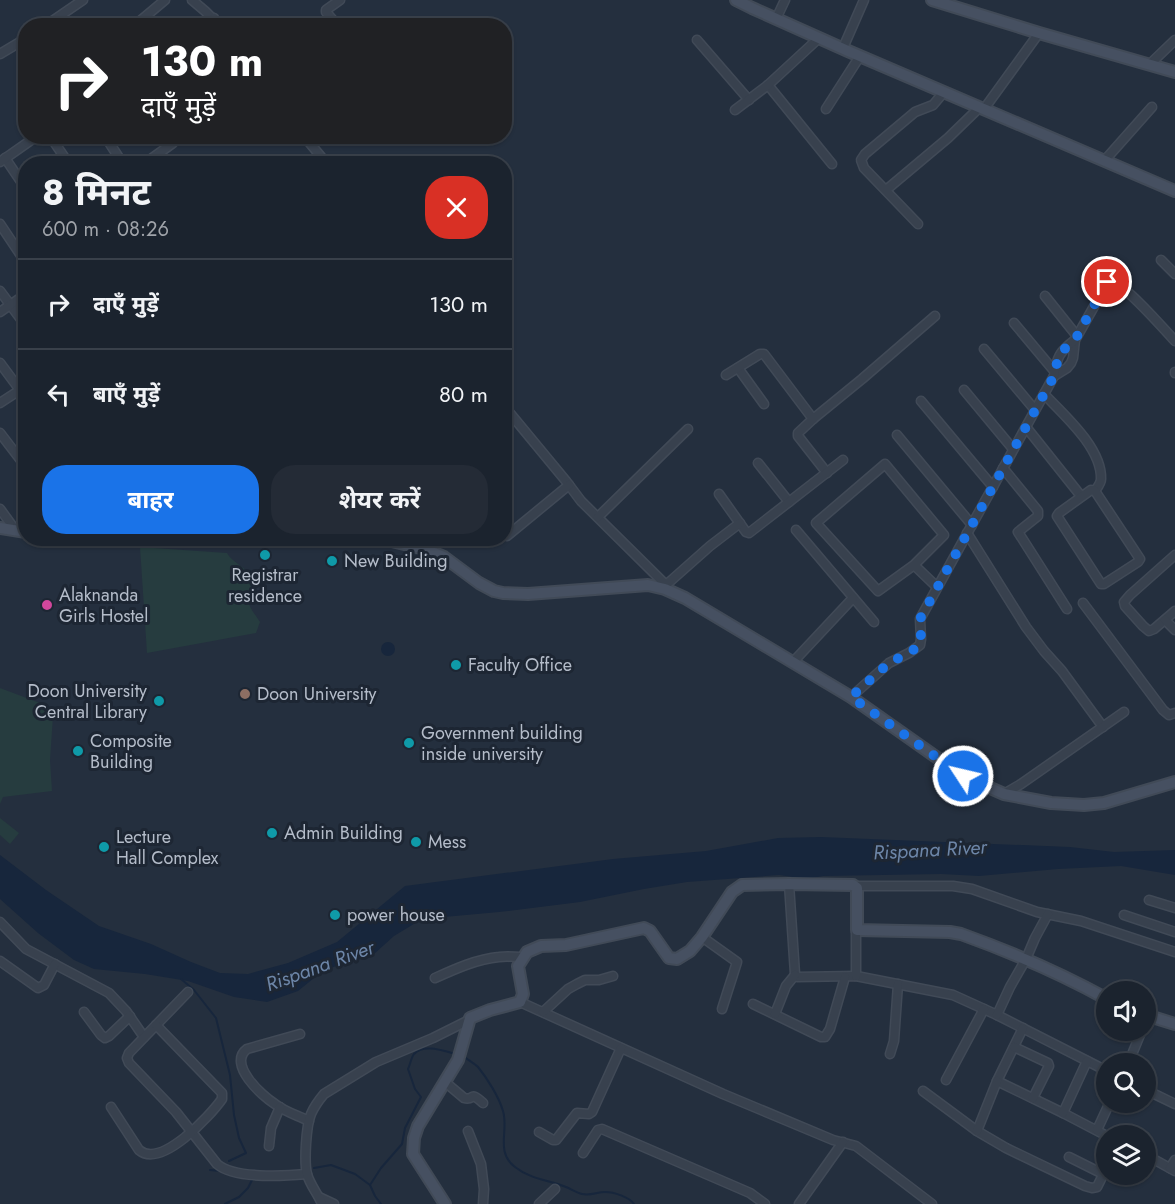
<!DOCTYPE html>
<html lang="hi">
<meta charset="utf-8">
<style>
body{margin:0;font-family:Jost,"Noto Sans Devanagari",sans-serif;background:#242b36;color:#f1f3f6;height:100vh;display:flex;flex-direction:column;font-size:22px;white-space:nowrap}
*{box-sizing:border-box;margin:0}
p{font-size:20px;color:#a0a4aa}
.icon{flex:none;width:33px;height:33px;fill:none;stroke:currentColor;stroke-width:2;stroke-linecap:round;stroke-linejoin:round}
.map{position:relative;flex:1;overflow:hidden}
.panel{position:absolute;left:18px;top:156px;width:494px;height:390px;display:flex;flex-direction:column;background:#1b232e;border-radius:24px;box-shadow:0 2px 4px #0004,0 0 0 2px #39404a}
.panel>*{flex:none}
.top-card{position:absolute;left:18px;top:18px;width:494px;height:126px;border-radius:24px;box-shadow:0 2px 4px #0004,0 0 0 2px #39404a;background:#202124;color:#fff;overflow:hidden}
.fabs{position:absolute;left:1096px;top:981px;display:grid;gap:12px}
.fabs a{display:grid;place-items:center;width:60px;height:60px;border-radius:50%;background:#1b232e;box-shadow:0 2px 4px #0004,0 0 0 2px #39404a;font-size:30px}
.pin{position:absolute;display:grid;place-items:center;width:51px;height:51px;color:#fff;margin:-26px;border:3px solid #fff;border-radius:50%;box-shadow:0 2px 6px #0007}
.me{position:absolute;width:66px;margin:-33px;rotate:305deg;stroke-linejoin:round;filter:drop-shadow(0 0 4px #0008)}
.turn{display:flex;align-items:center;gap:21px;height:126px;padding:0 24px;font-size:27px}
.turn .icon{width:78px;height:78px;stroke-width:2.5}
.turn b{display:block;font-size:42px;line-height:51px}
.round{display:grid;place-items:center;flex:none;width:63px;height:63px;border-radius:24px;background:#242b36}
.summary{display:flex;align-items:center;justify-content:space-between;height:102px;padding:0 24px}
h1{font-size:36px;font-weight:700;line-height:45px}
.button{display:flex;gap:12px;margin-top:auto;padding:12px 24px}
.button a{flex:1;height:69px;border-radius:24px;background:#1a73e8;color:#fff;font-size:24px;font-weight:700;line-height:69px;text-align:center}
.button a+a{background:#242b36;color:#f1f3f6}
ul{padding:0;list-style:none}
li{display:flex;align-items:center;gap:18px;height:90px;padding:0 24px;border-top:2px solid #39404a}
li div{flex:1}
li b{display:block;font-size:22px}
li em{font-style:normal}
.map>svg:first-child{display:block}
.green{fill:#263c3f}
.water{fill:#17263c}
.lines{fill:none;stroke-linecap:round;stroke-linejoin:round}
.stream{stroke:#17263c;stroke-width:2}
.street-casing{stroke:#414a57;stroke-width:11}
.secondary-casing{stroke:#414a57;stroke-width:14}
.street{stroke:#38414e;stroke-width:8}
.secondary{stroke:#465061;stroke-width:10}
.route{stroke:#1a73e8;stroke-width:10;stroke-dasharray:0 18}
.culture-dot{fill:#0f9aa8;stroke:#1d2633;stroke-width:2}
.hotel-dot{fill:#d1479c;stroke:#1d2633;stroke-width:2}
.education-dot{fill:#8d6e63;stroke:#1d2633;stroke-width:2}
.labels{text-anchor:middle;dominant-baseline:central;stroke-width:6;stroke-linejoin:round;paint-order:stroke}
.poi-label{font-size:18px;fill:#b4bcc9;stroke:#1d2633;text-anchor:start}
.water-label{font-size:20px;font-style:italic;fill:#6d86a8;stroke:#1d2633}
</style>
<div class="map">
<svg width="1175" height="1204" viewBox="0 0 1175 1204">
<rect width="100%" height="100%" fill="#242f3e"/>
<g class="green">
<path d="M140,547l87,6c4,8 23,19 31,26 -17,19 -10,25 2,43l-4,11 -109,20z"/>
<polygon points="0,688 48,706 53,716 50,760 52,791 3,797 0,804"/>
<polygon points="0,818 19,833 10,844 0,835"/>
</g>
<g class="water">
<circle cx="388" cy="649" r="7"/>
<polygon points="821,837 1070,847 1114,852 1175,850 1175,875 1121,866 1058,869 979,876 941,874 823,876 807,879 779,875 687,882 644,889 580,902 499,912 422,919 394,936 374,954 324,970 298,991 267,1002 234,997 188,981 145,974 94,969 74,960 38,933 0,899 0,855 46,890 99,926 151,944 191,962 220,973 248,974 288,963 337,942 405,886 613,859 706,851 778,838"/>
</g>
<g class="lines">
<g class="stream">
<polyline points="181,979 194,990 216,1018 230,1075 234,1115 239,1138 246,1153 229,1161"/>
<path d="M463,1056c5,4 11,7 15,11 9,11 21,30 25,44 6,20 -8,41 12,56 15,12 33,13 51,20 5,2 11,6 16,7 9,2 15,-2 23,-2 9,0 24,5 29,12"/>
<polyline points="314,1168 331,1165 355,1174 370,1185 375,1196 381,1204"/>
<polyline points="210,1170 221,1171"/>
<path d="M370,1185l11,-17 21,-24 3,-16 16,-31 -6,-8 -7,-20c2,-4 3,-11 6,-15 9,-10 27,-4 38,-1"/>
<polyline points="225,1204 239,1197 248,1188 254,1176"/>
</g>
<g class="street-casing">
<g id="street">
<polyline points="192,0 205,11 220,26"/>
<polyline points="776,19 785,0"/>
<polyline points="45,26 83,0"/>
<polyline points="134,26 165,0"/>
<polyline points="204,26 214,18"/>
<polyline points="333,26 333,20 326,12 326,10 340,0"/>
<polyline points="697,40 749,100"/>
<polyline points="843,48 864,0"/>
<polyline points="0,54 20,42"/>
<polyline points="1149,65 1175,40"/>
<polyline points="768,85 832,164"/>
<polyline points="826,109 860,56"/>
<polyline points="984,109 1039,33"/>
<polyline points="735,110 768,85 819,38"/>
<polyline points="50,136 69,164"/>
<polyline points="105,136 123,164"/>
<polyline points="304,136 327,164"/>
<polyline points="5,158 26,189"/>
<polyline points="1105,160 1152,107"/>
<polyline points="0,162 37,136"/>
<polyline points="144,164 173,143"/>
<polyline points="886,190 948,138 980,107"/>
<polyline points="0,224 26,263"/>
<polyline points="918,224 864,168 861,160 865,154 915,112 933,105 944,92"/>
<polyline points="1161,260 1175,274"/>
<polyline points="0,291 26,326"/>
<polyline points="1045,296 1077,336"/>
<polyline points="0,312 26,294"/>
<polyline points="1014,323 1055,372"/>
<polyline points="984,349 1035,410"/>
<polyline points="0,363 20,390"/>
<polyline points="738,368 764,404"/>
<polyline points="1175,372 1175,373"/>
<polyline points="726,375 760,354 764,354 813,419"/>
<path d="M1054,376l13,-8 4,-5 2,-5 2,-18 34,-60c14,2 54,48 66,61"/>
<polyline points="964,390 1013,449"/>
<path d="M1044,394c20,21 58,54 57,85 0,4 -4,9 -6,12"/>
<polyline points="921,401 993,487"/>
<polyline points="0,403 26,386"/>
<polyline points="504,406 566,481 581,501 666,585"/>
<polyline points="1026,427 1081,496"/>
<polyline points="0,433 26,467"/>
<polyline points="897,435 972,525"/>
<polyline points="758,463 789,502"/>
<polyline points="1003,468 1038,511 1038,516 1018,532 1067,609"/>
<polyline points="827,473 798,436 798,433 813,419 862,379 935,316"/>
<polygon points="1091,490 1095,491 1140,559 1138,562 1104,584 1101,584 1057,516 1059,513"/>
<polyline points="719,494 746,532 749,533 843,460"/>
<polyline points="0,509 16,531"/>
<polyline points="598,517 688,429"/>
<polyline points="796,530 874,622"/>
<polyline points="967,533 1026,627 1044,651 1062,671 1103,727"/>
<polyline points="507,536 569,485"/>
<polyline points="1175,555 1130,595 1124,602 1125,606 1143,626 1149,631 1154,629 1175,611"/>
<polyline points="914,565 944,535 885,464 816,523 878,591 914,565 937,587"/>
<polyline points="665,589 666,585 710,546 740,523"/>
<polyline points="1083,603 1163,710 1169,715 1175,713"/>
<polyline points="1165,620 1175,630"/>
<polyline points="793,662 853,598"/>
<path d="M851,697l38,-34 20,-10 11,-8 1,-6 -1,-20 134,-243c3,-19 5,-24 21,-36"/>
<polyline points="1004,794 1021,784 1124,712"/>
<polyline points="789,884 795,974 797,977 856,976 953,995 997,1015 1107,1071"/>
<polyline points="856,886 953,886 972,889 1037,912 1081,921 1175,952"/>
<polyline points="1149,900 1175,908"/>
<polyline points="1124,915 1175,932"/>
<polyline points="0,922 26,949 109,993 126,1011 144,1037"/>
<polyline points="856,930 856,976"/>
<polyline points="702,937 737,962 722,1009"/>
<polyline points="0,961 38,988 44,985 55,964"/>
<path d="M435,978c20,-9 42,-19 64,-21 8,-1 16,0 24,0"/>
<path d="M188,992l-59,61 -2,5 2,5 47,49 41,52c17,15 68,12 90,10"/>
<polyline points="520,1002 723,1094 833,1140 856,1146 932,1204"/>
<polyline points="753,1004 821,1037 825,1037 830,1029 845,977"/>
<polyline points="84,1012 101,1035 105,1038 109,1036 130,1016"/>
<polyline points="543,1012 568,989 577,984 585,980 599,980 613,976"/>
<polyline points="775,1014 786,986 795,975"/>
<polyline points="997,1015 1010,987 1026,959 1035,938 1048,914"/>
<polyline points="1023,1028 997,1081 1063,1113 1107,1136"/>
<path d="M300,1034l-53,15c-20,15 15,47 28,55 10,8 22,11 34,17"/>
<polyline points="1014,1047 1048,1063 1049,1066 1033,1098"/>
<polyline points="890,1054 894,1041 898,984"/>
<polyline points="1128,1064 1142,1030"/>
<polyline points="946,1080 984,1009"/>
<path d="M445,1082l19,16c11,3 5,-8 19,5"/>
<polyline points="1146,1090 1175,1104"/>
<polyline points="923,1091 977,1131 1006,1148 1085,1186 1092,1188 1097,1187 1107,1167"/>
<path d="M111,1107l28,43c22,19 71,-34 83,-51v-6l-66,-68"/>
<polyline points="1063,1113 1087,1061"/>
<polyline points="1097,1130 1110,1102"/>
<polyline points="468,1131 481,1164 484,1189 483,1204"/>
<polyline points="977,1131 997,1081"/>
<polyline points="539,1132 553,1140 556,1140 577,1113 589,1114 592,1112 621,1048"/>
<polyline points="269,1146 271,1128 280,1107"/>
<polyline points="583,1153 598,1130 602,1129 750,1193 765,1204"/>
<polyline points="1146,1155 1175,1171"/>
<polyline points="1069,1157 1103,1174"/>
<polyline points="1170,1168 1175,1160"/>
<polyline points="319,1197 334,1204"/>
<path d="M322,1204c-4,-10 -12,-19 -15,-30 -3,-12 -1,-48 4,-60 3,-7 8,-14 13,-20l52,-32 57,-24 36,-18"/>
<polyline points="539,1204 555,1189"/>
<polyline points="799,1204 843,1142"/>
</g>
</g>
<g class="secondary-casing">
<g id="secondary">
<polyline points="736,0 752,8 848,51 1175,191"/>
<polyline points="932,0 1039,33 1175,72"/>
<polyline points="0,528 26,532"/>
<polyline points="379,538 425,549 444,557 479,583 494,591 503,593 528,594 648,585 665,589 685,598 851,697 963,776 1004,794 1051,803 1084,805 1104,803 1175,782"/>
<polyline points="1146,1015 1175,1024"/>
<path d="M445,1204l-32,-50 1,-16 4,-12 40,-66 12,-42 20,-8 30,-8 3,-8 -5,-28 9,-14 14,-6 25,-1 78,-17 6,3 19,27 8,1 13,-8 12,-14 30,-45 10,-7 47,-1 64,1 4,3v42l93,2 11,2c50,18 99,39 146,65"/>
</g>
</g>
<use href="#street" class="street"/>
<use href="#secondary" class="secondary"/>
</g>
<g class="lines">
<polyline class="route" points="963,776 851,697 889,663 909,653 920,645 921,639 920,619 1054,376 1058,358 1061,352 1075,340 1107,282"/>
</g>
<g class="culture-dot">
<circle cx="265" cy="555" r="6"/>
<circle cx="332" cy="561" r="6"/>
<circle cx="456" cy="665" r="6"/>
<circle cx="159" cy="701" r="6"/>
<circle cx="409" cy="743" r="6"/>
<circle cx="78" cy="751" r="6"/>
<circle cx="272" cy="833" r="6"/>
<circle cx="416" cy="842" r="6"/>
<circle cx="104" cy="847" r="6"/>
<circle cx="335" cy="915" r="6"/>
</g>
<circle class="hotel-dot" cx="47" cy="605" r="6"/>
<circle class="education-dot" cx="245" cy="694" r="6"/>
<g class="labels">
<g class="poi-label">
<text x="344" y="561">New Building</text>
<text x="265" y="575" text-anchor="middle">Registrar<tspan x="265" dy="21">residence</tspan></text>
<text x="59" y="595">Alaknanda<tspan x="59" dy="21">Girls Hostel</tspan></text>
<text x="468" y="665">Faculty Office</text>
<text x="147" y="691" text-anchor="end">Doon University<tspan x="147" dy="21">Central Library</tspan></text>
<text x="257" y="694">Doon University</text>
<text x="421" y="733">Government building<tspan x="421" dy="21">inside university</tspan></text>
<text x="90" y="741">Composite<tspan x="90" dy="21">Building</tspan></text>
<text x="284" y="833">Admin Building</text>
<text x="116" y="837">Lecture<tspan x="116" dy="21">Hall Complex</tspan></text>
<text x="428" y="842">Mess</text>
<text x="347" y="915">power house</text>
</g>
<g class="water-label">
<text transform="translate(930 850) rotate(-3)">Rispana River</text>
<text transform="translate(320 966) rotate(-20)">Rispana River</text>
</g>
</g>
</svg>
<div class="fabs">
<a><svg class="icon" aria-label="sound" viewBox="0 0 24 24"><path d="M4 9h4l5-4v14l-5-4H4zM17 9q2 3 0 6"/></svg></a>
<a><svg class="icon" aria-label="search" viewBox="0 0 24 24"><circle cx="10" cy="10" r="6"/><path d="M15 15l6 6"/></svg></a>
<a><svg class="icon" aria-label="layers" viewBox="0 0 24 24"><path d="M12 4l9 5-9 5-9-5zM3 14l9 5 9-5"/></svg></a>
</div>
<div class="pin" style="left:1107px;top:282px;background:#d93025"><svg class="icon" aria-label="arrive" viewBox="0 0 24 24"><path d="M6 21V4h12l-3 4 3 4H6"/></svg></div>
<svg class="me" style="left:963px;top:776px" viewBox="-20 -20 40 40"><circle r="17" fill="#1a73e8" stroke="#fff" stroke-width="3"/><path d="M0-11L8 9 0 5-8 9z" fill="#fff"/></svg>
<div class="top-card">
<div class="turn"><svg class="icon" aria-label="right" viewBox="0 0 24 24"><path d="M7 20v-9h11M14 6l5 5-5 5"/></svg><div><b>130 m</b>दाएँ मुड़ें</div></div>
</div>
<section class="panel">
<div class="summary"><div><h1>8 मिनट</h1><p>600 m · 08:26</p></div><a class="round" style="background:#d93025;color:#fff"><svg class="icon" aria-label="close" viewBox="0 0 24 24"><path d="M6 6l12 12M18 6L6 18"/></svg></a></div>
<ul>
<li><svg class="icon" aria-label="right" viewBox="0 0 24 24"><path d="M7 20v-9h11M14 6l5 5-5 5"/></svg><div><b>दाएँ मुड़ें</b></div><em>130 m</em></li>
<li><svg class="icon" aria-label="left" viewBox="0 0 24 24"><path d="M17 20v-9H6M10 6l-5 5 5 5"/></svg><div><b>बाएँ मुड़ें</b></div><em>80 m</em></li>
</ul>
<div class="button"><a>बाहर</a><a>शेयर करें</a></div>
</section>
</div>
